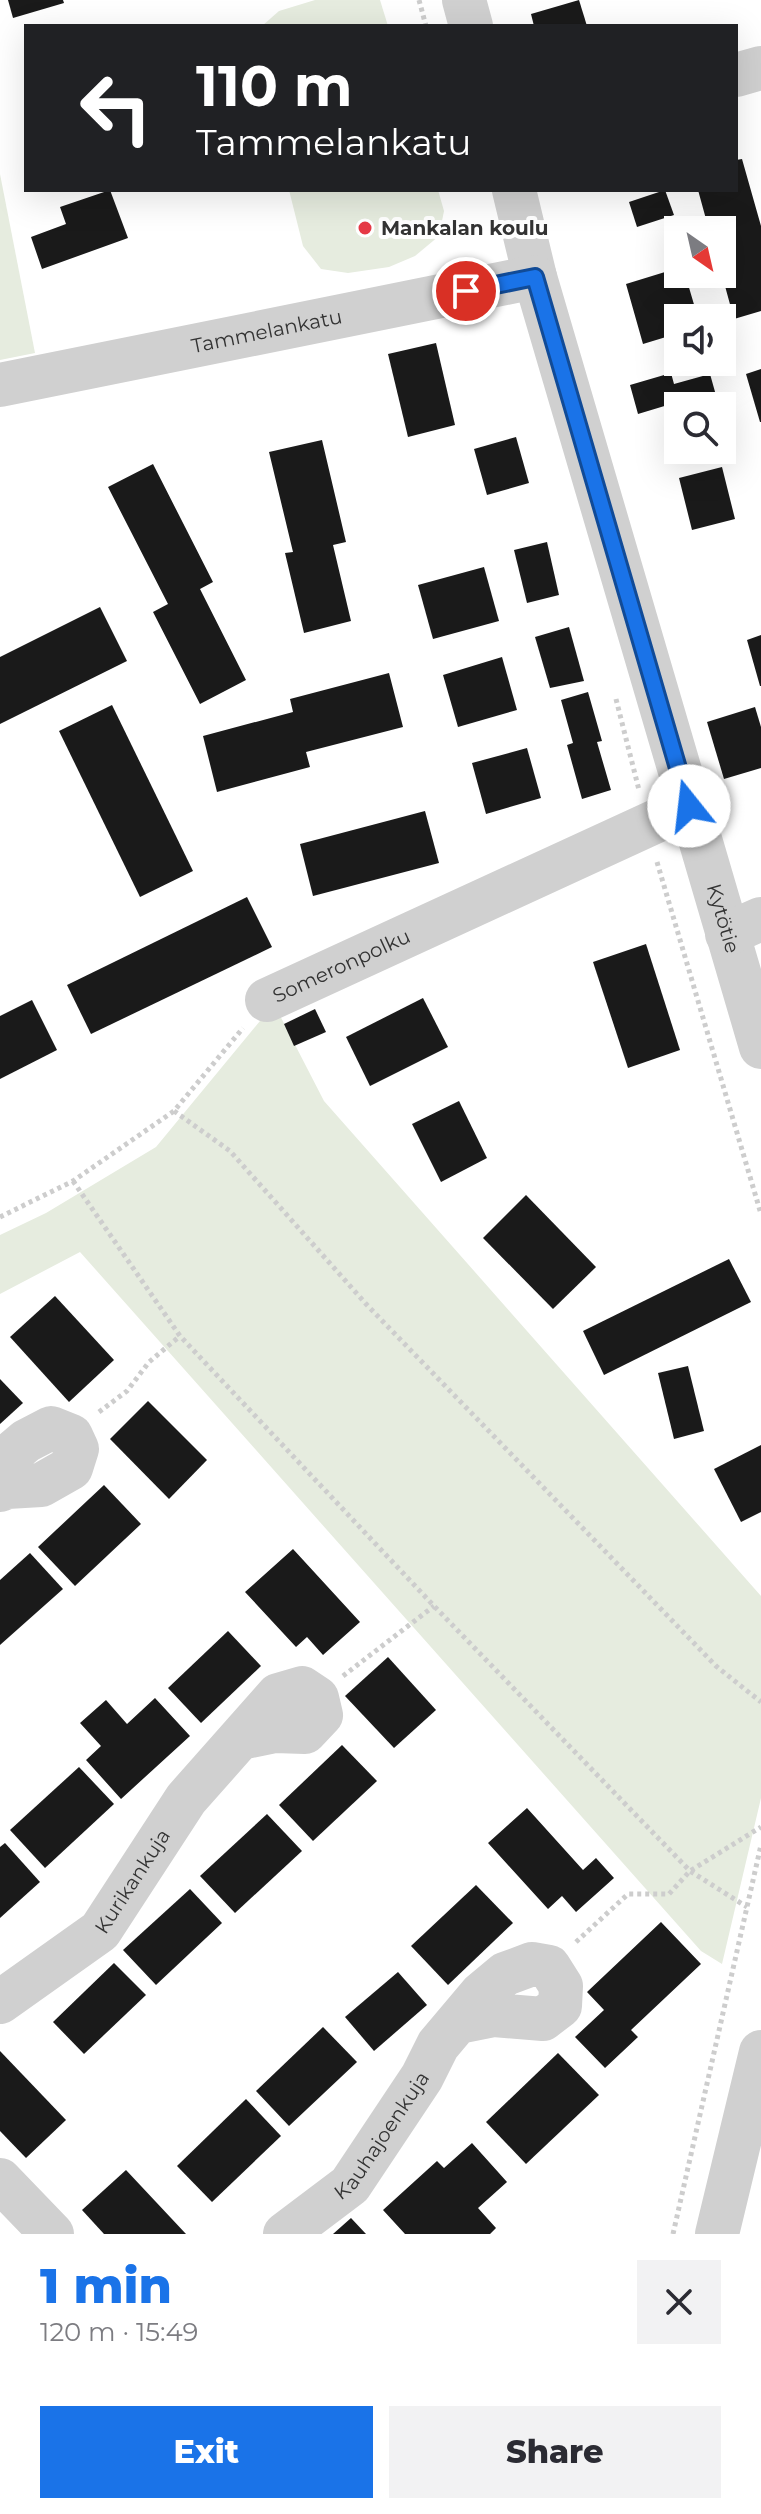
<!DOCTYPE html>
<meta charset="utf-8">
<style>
body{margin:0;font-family:Montserrat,sans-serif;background:#f2f2f3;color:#2b2b33;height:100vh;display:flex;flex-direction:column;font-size:30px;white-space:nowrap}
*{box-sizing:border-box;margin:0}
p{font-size:26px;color:#7c7c81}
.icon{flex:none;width:44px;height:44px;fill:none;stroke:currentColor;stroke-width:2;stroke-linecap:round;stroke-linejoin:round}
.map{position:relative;height:2234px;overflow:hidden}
.side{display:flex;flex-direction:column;background:#fff;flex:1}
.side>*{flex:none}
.top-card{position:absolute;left:24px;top:24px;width:714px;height:168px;border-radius:0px;box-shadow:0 8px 32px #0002;background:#202124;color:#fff;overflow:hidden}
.needle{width:52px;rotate:146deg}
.buttons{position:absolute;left:664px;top:216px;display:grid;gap:16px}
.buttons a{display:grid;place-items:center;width:72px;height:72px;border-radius:0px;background:#fff;box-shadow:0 8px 32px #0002;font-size:40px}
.pin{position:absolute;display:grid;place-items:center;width:68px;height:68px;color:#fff;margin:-34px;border:4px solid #fff;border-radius:50%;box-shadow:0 2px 8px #0007}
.me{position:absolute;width:88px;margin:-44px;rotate:344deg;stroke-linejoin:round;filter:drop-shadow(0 0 6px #0008)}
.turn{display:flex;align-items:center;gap:28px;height:168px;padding:0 40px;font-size:36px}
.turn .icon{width:104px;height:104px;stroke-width:2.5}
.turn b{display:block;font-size:56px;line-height:68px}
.round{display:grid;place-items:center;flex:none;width:84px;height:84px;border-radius:0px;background:#f2f2f3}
.headline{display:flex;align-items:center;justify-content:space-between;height:136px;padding:0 40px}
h1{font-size:48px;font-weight:800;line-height:60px;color:#1a73e8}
.button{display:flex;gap:16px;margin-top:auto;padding:16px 40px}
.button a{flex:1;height:92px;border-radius:0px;background:#1a73e8;color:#fff;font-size:32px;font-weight:800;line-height:92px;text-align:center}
.button a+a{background:#f2f2f3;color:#2b2b33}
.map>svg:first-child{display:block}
.green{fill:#e6ecdf}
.building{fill:#1a1a1a}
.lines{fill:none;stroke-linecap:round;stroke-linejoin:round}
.path{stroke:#cdcdcd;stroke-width:5;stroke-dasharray:4 4;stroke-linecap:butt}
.minor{stroke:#d0d0d0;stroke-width:44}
.route-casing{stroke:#114b97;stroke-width:20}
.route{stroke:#1a73e8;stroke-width:14}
.poi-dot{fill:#e63946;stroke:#fff;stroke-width:3}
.labels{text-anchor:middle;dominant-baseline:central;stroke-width:8;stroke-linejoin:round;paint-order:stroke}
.poi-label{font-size:20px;font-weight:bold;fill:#333;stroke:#fff;text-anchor:start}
.street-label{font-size:20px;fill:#333;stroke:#fff}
</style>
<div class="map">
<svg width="761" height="2234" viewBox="0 0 761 2234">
<rect width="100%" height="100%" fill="#fff"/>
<g class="green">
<polygon points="315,0 380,0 388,26 262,26 279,11"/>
<polygon points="0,174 35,353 0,360"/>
<polygon points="289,190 438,190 444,211 439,236 415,256 389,267 348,273 321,269 303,246"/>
<polygon points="274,1004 324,1101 761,1596 761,1798 722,1964 701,1951 80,1252 0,1294 0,1235 46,1213 156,1147"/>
</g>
<g class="building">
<polygon points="8,0 63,0 64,3 13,18"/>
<polygon points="579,0 587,26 534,26 531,14"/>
<polygon points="742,159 761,226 761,311 734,319 722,275 722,230 709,230 698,190 736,190 736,160"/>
<polygon points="110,190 128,238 42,269 31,237 66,224 60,207"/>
<polygon points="665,190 674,215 637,227 629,202"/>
<polygon points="678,268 678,274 685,274 698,318 678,318 678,355 672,356 666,337 643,344 626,284"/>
<polygon points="436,343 455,425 408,437 388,354"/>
<polygon points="761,369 761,422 760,422 746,374"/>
<polygon points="671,373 674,384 710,374 719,406 683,406 681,401 638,414 630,385"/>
<polygon points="516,437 529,483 487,495 474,449"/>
<polygon points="322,440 346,542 333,545 351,621 304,633 285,553 293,552 269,452"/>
<polygon points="153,464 213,582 200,589 246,680 200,704 153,612 168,604 108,487"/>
<polygon points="722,467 735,519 692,530 679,478"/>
<polygon points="547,542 559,595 527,603 514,550"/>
<polygon points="484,567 499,621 433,639 418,585"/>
<polygon points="100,607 127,661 0,724 0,657"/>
<polygon points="569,627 584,681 550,688 535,637"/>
<polygon points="761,635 761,686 760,686 747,640"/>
<polygon points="502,657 517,710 458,727 443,675"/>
<polygon points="389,673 403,727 306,752 310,767 217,792 203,736 293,712 290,699"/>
<polygon points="588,692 602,741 597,742 611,790 582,799 567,745 573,743 561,700"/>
<polygon points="112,705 193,871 140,897 59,731"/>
<polygon points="755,707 761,727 761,768 724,779 707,722"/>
<polygon points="527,748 541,798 486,814 472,763"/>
<polygon points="425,811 439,863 313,896 300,844"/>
<polygon points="247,897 272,947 91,1034 67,985"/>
<polygon points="646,944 680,1050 628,1068 593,962"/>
<polygon points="423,998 448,1047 370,1086 346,1037"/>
<polygon points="32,1000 57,1050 0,1079 0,1016"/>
<polygon points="315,1009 326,1032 294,1046 284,1024"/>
<polygon points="459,1101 487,1158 441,1182 412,1124"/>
<polygon points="526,1195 596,1267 553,1309 483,1238"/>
<polygon points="729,1259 751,1302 604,1375 583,1331"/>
<polygon points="55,1296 114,1360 69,1402 10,1337"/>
<polygon points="688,1366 704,1431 674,1439 658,1373"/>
<polygon points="0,1379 23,1403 0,1424"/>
<polygon points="148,1401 207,1460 169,1499 110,1439"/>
<polygon points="761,1445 761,1512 741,1522 714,1469"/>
<polygon points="104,1485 141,1524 75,1586 38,1547"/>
<polygon points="293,1549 360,1622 323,1655 307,1637 296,1647 245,1592"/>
<polygon points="30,1553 63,1589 0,1645 0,1580"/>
<polygon points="228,1631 261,1666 201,1723 168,1688"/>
<polygon points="388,1657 436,1710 394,1748 345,1696"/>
<polygon points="155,1698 190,1736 121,1799 86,1760 101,1746 80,1723 106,1700 127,1724"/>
<polygon points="342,1745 377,1781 313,1841 279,1805"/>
<polygon points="79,1767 114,1804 45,1868 10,1830"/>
<polygon points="527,1808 583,1870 596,1858 614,1878 576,1912 562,1896 548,1909 488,1843"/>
<polygon points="267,1814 302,1851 235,1913 200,1876"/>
<polygon points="5,1843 40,1882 0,1918 0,1847"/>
<polygon points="476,1885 513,1923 448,1985 411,1946"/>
<polygon points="190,1889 222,1923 156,1985 123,1950"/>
<polygon points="661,1922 701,1964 631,2030 638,2037 605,2068 575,2037 604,2010 587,1992"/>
<polygon points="114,1963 146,1995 84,2054 53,2022"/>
<polygon points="398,1972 427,2005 374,2051 345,2017"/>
<polygon points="323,2027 357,2062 289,2126 256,2091"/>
<polygon points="0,2051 66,2120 26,2158 0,2131"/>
<polygon points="558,2053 599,2095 526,2164 486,2122"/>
<polygon points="246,2099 281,2136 212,2202 177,2166"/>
<polygon points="472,2143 507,2182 478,2208 496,2228 490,2234 405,2234 383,2210 437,2161 444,2168"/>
<polygon points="126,2170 186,2234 104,2234 82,2210"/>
<polygon points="351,2218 366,2234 333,2234"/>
</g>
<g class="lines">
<g class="path">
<polyline points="419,0 426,26"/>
<polyline points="616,699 639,790"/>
<polyline points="657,862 761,1214"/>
<polyline points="174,1111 230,1151 367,1305 716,1666 761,1702"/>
<polyline points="73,1181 180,1336 434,1606 690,1871 747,1907"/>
<polyline points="0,1217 73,1181 174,1111 243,1028"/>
<polyline points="99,1412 127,1391 149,1362 180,1336"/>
<polyline points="343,1676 434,1606"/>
<polyline points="576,1942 628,1894 669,1894 690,1871 761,1827"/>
<polyline points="673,2234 761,1845"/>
</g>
<g class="minor">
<polyline points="464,0 471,26"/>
<polyline points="736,75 761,68"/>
<path id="s1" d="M514,190l21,87 226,770"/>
<path id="s2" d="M0,385l535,-108"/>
<polyline points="727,934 761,919"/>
<path id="s3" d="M267,1000l422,-194"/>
<polyline points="0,1463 26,1441 51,1428 71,1436 77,1449 71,1468 41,1485 7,1487 0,1490"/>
<path id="s4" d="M0,2002l100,-71 86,-132 92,-104 24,-7 15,10 4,17 -16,17 -30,-1 -34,7"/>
<polyline points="0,2180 52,2234"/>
<path id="s5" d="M285,2234l65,-49 72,-108 16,-32 43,-51 24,-20 27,-10 17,3 12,19 -1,20 -17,13 -49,-4 -35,7"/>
<polyline points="717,2234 761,2052"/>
</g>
</g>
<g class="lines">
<g class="route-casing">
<polyline id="route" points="466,291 535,277 689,806"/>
</g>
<use href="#route" class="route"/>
</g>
<circle class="poi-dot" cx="365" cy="228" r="8"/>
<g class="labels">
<g class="poi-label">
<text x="381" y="228">Mankalan koulu</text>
</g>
<g class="street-label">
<text stroke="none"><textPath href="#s2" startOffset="272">Tammelankatu</textPath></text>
<text stroke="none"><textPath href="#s1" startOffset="758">Kytötie</textPath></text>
<text stroke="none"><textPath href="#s3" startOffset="82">Someronpolku</textPath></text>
<text stroke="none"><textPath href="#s4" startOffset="182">Kurikankuja</textPath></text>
<text stroke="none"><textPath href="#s5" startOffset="140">Kauhajoenkuja</textPath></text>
</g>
</g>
</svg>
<div class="buttons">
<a><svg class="needle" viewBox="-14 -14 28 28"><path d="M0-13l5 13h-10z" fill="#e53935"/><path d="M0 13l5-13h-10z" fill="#7c7c81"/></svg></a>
<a><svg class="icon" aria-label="sound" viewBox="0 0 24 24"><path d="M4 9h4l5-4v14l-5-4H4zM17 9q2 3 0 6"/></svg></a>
<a><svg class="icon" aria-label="search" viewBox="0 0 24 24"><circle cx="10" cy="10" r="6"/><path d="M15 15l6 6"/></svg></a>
</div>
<div class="pin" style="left:466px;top:291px;background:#d93025"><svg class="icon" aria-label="arrive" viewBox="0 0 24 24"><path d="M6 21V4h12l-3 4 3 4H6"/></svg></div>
<svg class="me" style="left:689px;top:806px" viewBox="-20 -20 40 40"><circle r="19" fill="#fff"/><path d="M0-13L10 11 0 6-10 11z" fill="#1a73e8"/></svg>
<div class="top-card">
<div class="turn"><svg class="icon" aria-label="left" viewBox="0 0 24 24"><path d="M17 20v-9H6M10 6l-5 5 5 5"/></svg><div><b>110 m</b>Tammelankatu</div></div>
</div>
</div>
<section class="side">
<div class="headline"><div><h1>1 min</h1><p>120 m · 15:49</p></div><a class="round"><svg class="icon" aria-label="close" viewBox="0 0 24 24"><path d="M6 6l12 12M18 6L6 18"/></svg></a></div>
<div class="button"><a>Exit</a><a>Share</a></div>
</section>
